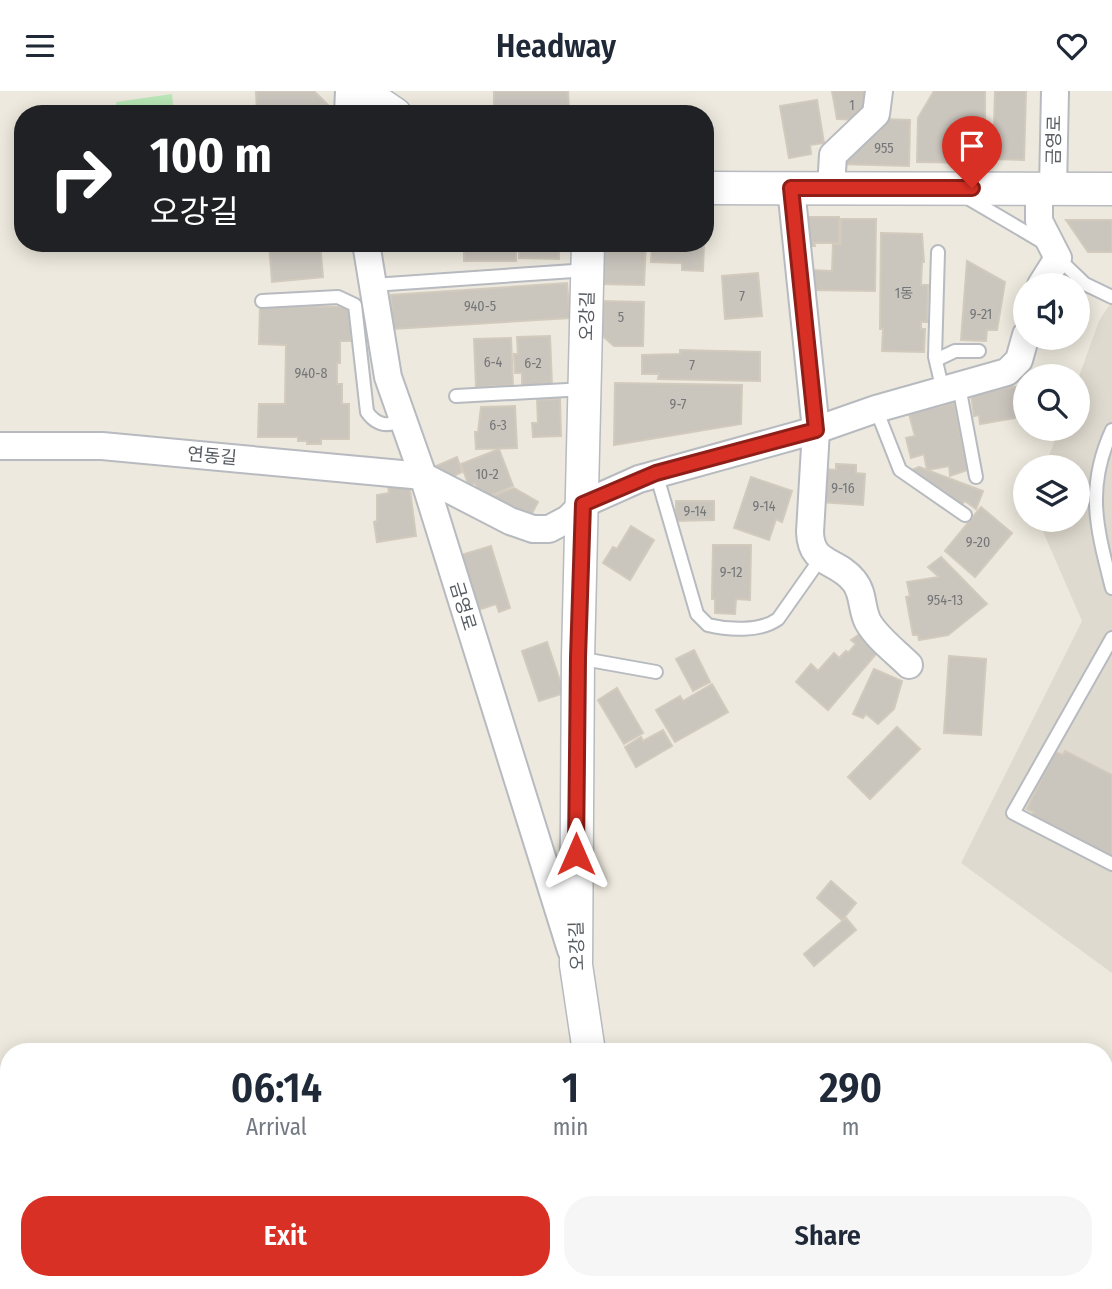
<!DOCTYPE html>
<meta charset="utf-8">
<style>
body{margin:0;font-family:"Fira Sans Condensed","Noto Sans KR",sans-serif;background:#f6f6f7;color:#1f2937;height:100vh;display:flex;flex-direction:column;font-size:26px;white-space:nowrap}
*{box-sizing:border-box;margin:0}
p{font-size:23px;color:#747a83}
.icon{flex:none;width:38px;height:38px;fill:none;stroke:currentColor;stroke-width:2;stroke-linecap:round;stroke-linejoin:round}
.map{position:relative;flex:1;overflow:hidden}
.side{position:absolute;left:0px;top:952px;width:1113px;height:247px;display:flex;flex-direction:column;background:#fff;border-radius:28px 28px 0 0;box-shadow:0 4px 18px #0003}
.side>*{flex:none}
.top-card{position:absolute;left:14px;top:14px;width:700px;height:147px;border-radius:28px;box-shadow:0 4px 18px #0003;background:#202124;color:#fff;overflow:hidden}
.controls{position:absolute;left:1013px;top:182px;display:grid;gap:14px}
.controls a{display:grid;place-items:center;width:77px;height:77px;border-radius:50%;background:#fff;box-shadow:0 4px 18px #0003;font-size:35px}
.pin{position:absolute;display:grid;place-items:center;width:60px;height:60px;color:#fff;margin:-72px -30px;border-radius:50% 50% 50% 0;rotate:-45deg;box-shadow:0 0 7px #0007}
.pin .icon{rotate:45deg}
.me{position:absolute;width:77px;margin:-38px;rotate:0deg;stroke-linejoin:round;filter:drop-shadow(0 0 5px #0008)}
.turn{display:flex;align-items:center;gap:24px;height:147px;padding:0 21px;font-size:32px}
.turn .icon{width:91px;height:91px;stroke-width:2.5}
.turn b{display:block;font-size:49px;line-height:60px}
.eta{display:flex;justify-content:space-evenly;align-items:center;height:119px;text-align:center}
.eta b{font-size:42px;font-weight:600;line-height:49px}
.action{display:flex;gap:14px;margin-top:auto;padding:14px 21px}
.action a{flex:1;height:80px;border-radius:28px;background:#d93025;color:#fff;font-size:28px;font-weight:600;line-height:80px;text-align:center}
.action a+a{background:#f6f6f7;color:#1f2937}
header{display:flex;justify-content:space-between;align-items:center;height:91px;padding:0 21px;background:#fff;font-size:32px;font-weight:600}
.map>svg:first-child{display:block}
.education{fill:#dfdacf}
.green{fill:#bae8b7}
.building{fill:#cac5bd;stroke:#d2cabc;stroke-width:2}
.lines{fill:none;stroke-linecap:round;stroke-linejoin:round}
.service-casing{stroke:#b7babf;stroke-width:16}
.minor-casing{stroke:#b7babf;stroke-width:30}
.tertiary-casing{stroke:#b7babf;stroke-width:35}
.service{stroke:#fff;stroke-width:12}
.minor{stroke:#fff;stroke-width:26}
.tertiary{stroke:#fff;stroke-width:32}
.route-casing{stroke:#8d1f18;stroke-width:18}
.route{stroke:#d93025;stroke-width:12}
.labels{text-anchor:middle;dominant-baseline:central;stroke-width:5;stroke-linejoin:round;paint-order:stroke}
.number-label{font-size:14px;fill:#747678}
.street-label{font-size:18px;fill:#575c61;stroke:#fff}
</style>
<header><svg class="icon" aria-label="menu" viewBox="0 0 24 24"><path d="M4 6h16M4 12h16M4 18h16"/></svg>Headway<svg class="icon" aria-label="heart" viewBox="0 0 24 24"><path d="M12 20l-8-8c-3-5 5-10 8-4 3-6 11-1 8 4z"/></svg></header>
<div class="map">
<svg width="1112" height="1198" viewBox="0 0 1112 1198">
<rect width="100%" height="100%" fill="#ede9de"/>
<g class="education">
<polygon points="1112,210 1112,882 961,772 1082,530 1038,429 1078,429 1078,376 1045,376 1059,338 1078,338 1078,288 1099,230"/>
<polygon points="621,1190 959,1190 959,1198 622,1198"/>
</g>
<polygon class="green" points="172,3 173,14 117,21 116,11"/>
<g class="building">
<polygon points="256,0 314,0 337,23 257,23"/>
<polygon points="494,0 568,0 569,23 494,23"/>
<polygon points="832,0 870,0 868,29 837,28"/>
<polygon points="934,0 985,0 985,72 917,71 918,27"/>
<polygon points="995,0 1026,0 1024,69 993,68"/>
<polygon points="817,9 824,52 810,54 811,63 789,67 780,15"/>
<polygon points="881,28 910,29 909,75 838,73 839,66 881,39"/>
<polygon points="803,126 839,126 839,152 814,152 815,155 803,155"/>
<polygon points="841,128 876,128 875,200 809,199 810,179 832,180 833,153 841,153"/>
<polygon points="1066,129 1112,129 1112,161 1088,161"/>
<polygon points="881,142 922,143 924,171 922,171 921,194 928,194 927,231 921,231 921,238 925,238 924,261 882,260 883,238 880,238"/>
<polygon points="269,152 320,152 323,186 272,191"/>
<rect x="464" y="152" width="52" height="18"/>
<polygon points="519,152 559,152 559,168 519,167"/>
<polygon points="601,152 646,152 644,194 600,193"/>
<polygon points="652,152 704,152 703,180 682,179 682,172 651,171"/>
<polygon points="967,170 1005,191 997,239 987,239 986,250 961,249"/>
<polygon points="758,182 762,225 725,228 722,185"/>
<polygon points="567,192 570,227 393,238 391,204"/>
<polygon points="599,210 644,211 643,255 614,255 598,241"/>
<polygon points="260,215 351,216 351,250 340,250 340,272 337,272 337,293 342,293 342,313 349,313 349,348 321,348 321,353 307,353 307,350 298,350 298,346 258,346 259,313 285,313 286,254 259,253"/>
<polygon points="550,245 552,294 522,295 522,282 515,282 514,263 518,263 517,246"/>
<polygon points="511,247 513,294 476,296 474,248"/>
<polygon points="680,259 760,261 760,290 658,288 659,283 642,283 642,264 680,263"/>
<polygon points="615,292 742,294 741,333 614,354"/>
<polygon points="1026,294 1026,325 980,333 979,324 974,325 971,303"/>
<polygon points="560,308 561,345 533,346 532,332 538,332 537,309"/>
<polygon points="954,312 967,379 950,385 949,375 927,379 924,363 911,367 906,347 915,345 909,323"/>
<polygon points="515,315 517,357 476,358 475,341 478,341 481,316"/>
<polygon points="499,358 513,395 481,408 475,392 469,395 461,373"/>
<polygon points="457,366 462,381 449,387 434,376"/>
<polygon points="836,373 856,374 856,382 865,383 863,414 820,411 823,378 836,379"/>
<polygon points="919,376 983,400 976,418 965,410 961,414 906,381"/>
<polygon points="751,386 792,400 782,431 776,428 769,449 734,437"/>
<polygon points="409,391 416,445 377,451 374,431 377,430 377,404 389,402 388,394"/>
<polygon points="514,397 538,411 528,430 485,408"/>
<polygon points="676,410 714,410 714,429 676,430"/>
<polygon points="981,416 1012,442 975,486 945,460"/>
<polygon points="631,435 654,449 630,489 603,472 613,456 617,458"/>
<polygon points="713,454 751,454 750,509 736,508 735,523 715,522 715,508 712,508"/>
<polygon points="491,455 510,517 499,521 496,513 472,521 455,466"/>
<polygon points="941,466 987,513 948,544 919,549 918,544 913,544 906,506 910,505 907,491 939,486 928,476"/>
<polygon points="864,540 882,556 828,619 796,591 811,573 818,580 834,562 839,567 846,560 848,562 856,553 851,549"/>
<polygon points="547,551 564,602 539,610 522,560"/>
<polygon points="694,559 710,591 693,600 676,568"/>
<polygon points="949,565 986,568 981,644 944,642"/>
<polygon points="874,578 902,590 894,618 878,633 866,623 863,627 853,623"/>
<polygon points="712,593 728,621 675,651 656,619 680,605 683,610"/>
<polygon points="617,597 643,642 624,653 598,609"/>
<polygon points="897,636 920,658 870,708 848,686"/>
<polygon points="663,639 672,655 636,676 625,656 641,646 643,650"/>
<polygon points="1065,660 1112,684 1112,768 1031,727 1034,721 1027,718 1055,661 1063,664"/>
<polygon points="831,790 856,812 842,829 817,807"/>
<polygon points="846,827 856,839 814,875 804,863"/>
<polygon points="7,1121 9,1143 0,1147 0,1124"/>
<polygon points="72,1190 81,1190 85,1198 55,1198"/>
<rect x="772" y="1190" width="159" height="8"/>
</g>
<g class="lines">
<g class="service-casing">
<g id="service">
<polyline points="966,106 1046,153"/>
<polyline points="938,161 935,266 943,300"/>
<polyline points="1058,167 1085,193 1112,206"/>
<polyline points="373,194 588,179"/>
<path d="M262,210l76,-4 17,8 12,107c10,14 21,15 35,8"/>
<polyline points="936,269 955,260 979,260"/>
<polyline points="959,295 976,386"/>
<polyline points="456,305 585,298"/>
<polyline points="876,318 900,379 965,424"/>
<path d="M1112,339c-27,59 -15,99 0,158"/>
<path d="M656,382l41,141 11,11c20,5 52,7 70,-6l43,-61"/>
<polyline points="1112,547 1013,722 1112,773"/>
<polyline points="578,567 656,581"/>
</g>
</g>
<g class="minor-casing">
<g id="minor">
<polyline points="348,23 349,0"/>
<path d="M791,97l25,242 -6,102c1,34 27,27 44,49 10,12 7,28 14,41 9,16 28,30 41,43"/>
<polyline points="831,97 833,64 876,23 879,0"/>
<polyline points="1039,98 1039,130 1058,167 1041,194"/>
<polyline points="1053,98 1055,0"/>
<polyline points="366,152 388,286 423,385 571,859"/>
<polyline points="0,355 102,355 423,385 510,430 533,438 549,438 568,428 583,413 639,388 816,339 876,318 1007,281 1019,269 1026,244"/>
<polyline points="10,1190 40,1196 57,1190"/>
<polyline points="445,1198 465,1190 511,1190"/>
</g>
</g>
<g class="tertiary-casing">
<g id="tertiary">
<polyline points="361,0 395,23"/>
<polyline points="705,97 1112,98"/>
<polyline points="588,152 578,567 576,874 589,961"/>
<polyline points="607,1190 607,1198"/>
</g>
</g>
<use href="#service" class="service"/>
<use href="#minor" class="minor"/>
<use href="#tertiary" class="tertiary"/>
</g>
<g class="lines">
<g class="route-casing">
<polyline id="route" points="576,763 578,567 583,413 656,382 816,339 791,97 972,97"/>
</g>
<use href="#route" class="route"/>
</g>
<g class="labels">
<g class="number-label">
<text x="852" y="14">1</text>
<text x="884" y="57">955</text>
<text x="904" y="202">1동</text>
<text x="742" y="205">7</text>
<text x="480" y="215">940-5</text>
<text x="981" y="223">9-21</text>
<text x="621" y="226">5</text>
<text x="493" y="271">6-4</text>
<text x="533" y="272">6-2</text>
<text x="692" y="274">7</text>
<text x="311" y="282">940-8</text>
<text x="678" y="313">9-7</text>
<text x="498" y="334">6-3</text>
<text x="487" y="383">10-2</text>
<text x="843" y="397">9-16</text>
<text x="764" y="415">9-14</text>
<text x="695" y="420">9-14</text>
<text x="978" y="451">9-20</text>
<text x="731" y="481">9-12</text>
<text x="945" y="509">954-13</text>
</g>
<g class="street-label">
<text transform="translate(1054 49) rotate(-89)">금영로</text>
<text transform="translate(587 225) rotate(-89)">오강길</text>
<text transform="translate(212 365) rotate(5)">연동길</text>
<text transform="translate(463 515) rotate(73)">금영로</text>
<text transform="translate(577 855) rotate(-92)">오강길</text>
</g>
</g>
</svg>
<div class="controls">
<a><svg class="icon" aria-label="sound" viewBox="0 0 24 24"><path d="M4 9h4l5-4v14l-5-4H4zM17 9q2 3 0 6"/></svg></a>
<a><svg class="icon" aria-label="search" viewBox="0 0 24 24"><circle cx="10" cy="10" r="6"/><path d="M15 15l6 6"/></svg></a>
<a><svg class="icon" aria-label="layers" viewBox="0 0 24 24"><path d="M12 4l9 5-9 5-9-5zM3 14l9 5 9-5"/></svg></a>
</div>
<div class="pin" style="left:972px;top:97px;background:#d93025"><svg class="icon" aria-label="arrive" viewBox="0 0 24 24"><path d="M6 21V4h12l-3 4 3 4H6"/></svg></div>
<svg class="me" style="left:576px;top:763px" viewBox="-20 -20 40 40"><path d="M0-17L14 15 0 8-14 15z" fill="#d93025" stroke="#fff" stroke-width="4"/></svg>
<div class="top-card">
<div class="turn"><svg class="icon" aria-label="right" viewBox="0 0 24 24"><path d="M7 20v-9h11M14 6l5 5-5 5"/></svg><div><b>100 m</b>오강길</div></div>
</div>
<section class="side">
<div class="eta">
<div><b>06:14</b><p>Arrival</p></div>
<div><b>1</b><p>min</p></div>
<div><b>290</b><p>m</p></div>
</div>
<div class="action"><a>Exit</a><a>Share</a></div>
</section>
</div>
